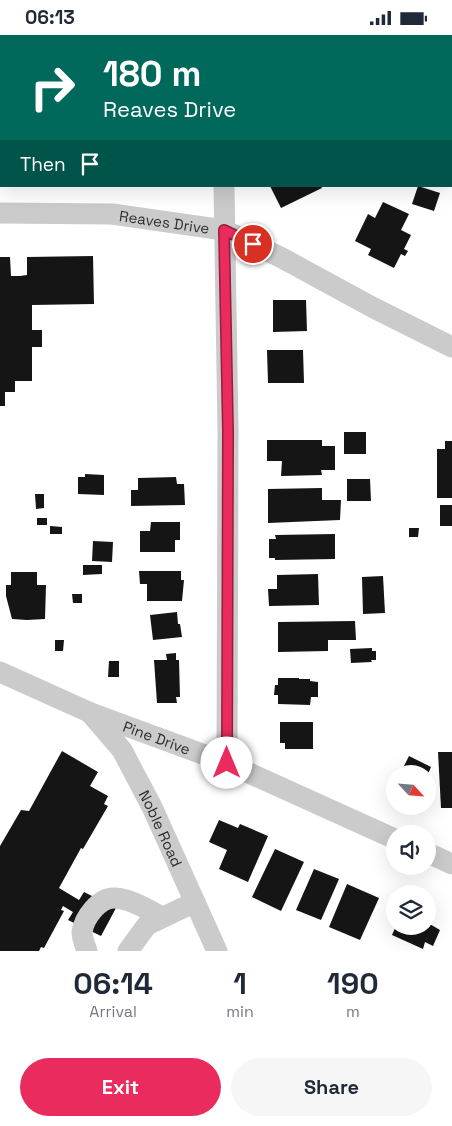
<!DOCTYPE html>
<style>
body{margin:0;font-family:"Space Grotesk",sans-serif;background:#f6f6f7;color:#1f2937;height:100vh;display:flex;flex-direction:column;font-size:19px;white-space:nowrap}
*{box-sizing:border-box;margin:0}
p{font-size:16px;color:#747a83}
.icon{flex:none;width:28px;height:28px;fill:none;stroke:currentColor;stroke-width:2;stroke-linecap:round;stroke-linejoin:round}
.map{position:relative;height:916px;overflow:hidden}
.sheet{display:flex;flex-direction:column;background:#fff;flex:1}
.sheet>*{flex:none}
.hud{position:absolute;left:0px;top:0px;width:452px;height:152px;box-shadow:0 5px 20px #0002;background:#00695c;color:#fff;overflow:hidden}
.needle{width:32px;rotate:116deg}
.fabs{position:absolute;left:386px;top:730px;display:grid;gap:10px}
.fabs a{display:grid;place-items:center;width:50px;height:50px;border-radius:50%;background:#fff;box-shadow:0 5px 20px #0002;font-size:25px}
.pin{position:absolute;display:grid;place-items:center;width:42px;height:42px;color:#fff;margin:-21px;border:2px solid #fff;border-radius:50%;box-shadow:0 1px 5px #0007}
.me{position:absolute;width:55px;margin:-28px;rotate:0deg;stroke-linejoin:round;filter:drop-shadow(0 0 4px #0008)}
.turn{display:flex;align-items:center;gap:18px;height:105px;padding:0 20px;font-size:22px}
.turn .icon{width:65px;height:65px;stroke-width:2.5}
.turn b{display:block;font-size:35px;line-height:42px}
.then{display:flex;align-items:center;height:48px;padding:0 20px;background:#0003;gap:10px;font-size:19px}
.eta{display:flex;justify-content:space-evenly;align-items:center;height:85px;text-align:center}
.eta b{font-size:30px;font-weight:700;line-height:35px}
.cta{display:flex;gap:10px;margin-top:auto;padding:10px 20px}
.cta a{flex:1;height:58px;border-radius:30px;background:#e92c5d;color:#fff;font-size:20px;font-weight:700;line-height:58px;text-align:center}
.cta a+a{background:#f6f6f7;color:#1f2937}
.status{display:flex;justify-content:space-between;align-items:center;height:35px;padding:0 25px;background:#fff;direction:ltr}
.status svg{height:14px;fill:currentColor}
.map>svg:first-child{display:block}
.building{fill:#151515}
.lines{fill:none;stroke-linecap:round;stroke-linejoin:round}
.minor{stroke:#cbcbcb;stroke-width:21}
.route-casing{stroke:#971d3c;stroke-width:12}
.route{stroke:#e92c5d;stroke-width:9}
.labels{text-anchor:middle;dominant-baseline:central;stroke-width:5;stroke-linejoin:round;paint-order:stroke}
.street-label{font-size:15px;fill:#2e2e2e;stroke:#fff}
</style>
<div class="status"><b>06:13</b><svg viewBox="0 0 49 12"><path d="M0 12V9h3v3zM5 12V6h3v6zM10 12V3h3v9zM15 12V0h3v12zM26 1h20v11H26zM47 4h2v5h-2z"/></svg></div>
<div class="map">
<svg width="452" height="916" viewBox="0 0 452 916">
<rect width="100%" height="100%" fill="#fff"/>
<g class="building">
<polygon points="270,151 321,151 322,153 281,173"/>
<polygon points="418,151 440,158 434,176 412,169"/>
<polygon points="383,167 409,179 401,195 411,200 404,214 408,216 405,221 401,219 394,233 368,220 371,214 355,206 368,179 375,183"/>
<polygon points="93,221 94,269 32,270 32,295 42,295 42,312 32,312 32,346 15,346 15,357 5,357 5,371 0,371 0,222 10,222 11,241 20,241 27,240 27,222"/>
<polygon points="273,265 306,265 307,296 273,297"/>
<polygon points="267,315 303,315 304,348 268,348"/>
<rect x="344" y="397" width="22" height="22"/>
<polygon points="267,405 322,405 322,411 335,411 335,435 321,435 322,440 281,441 282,426 267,426"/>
<polygon points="445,406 452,406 452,463 437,463 437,414 445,414"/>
<polygon points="85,439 104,440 104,460 78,459 78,442 85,442"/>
<polygon points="176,442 177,449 184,449 185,470 131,471 131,455 138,455 138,443"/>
<polygon points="347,444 370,444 371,466 347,466"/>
<polygon points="322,453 322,465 341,465 340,485 268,488 268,454"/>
<polygon points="35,459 44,459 44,473 36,474"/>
<rect x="440" y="470" width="12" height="21"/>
<rect x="37" y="483" width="10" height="7"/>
<polygon points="151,487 180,487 180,505 175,505 175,517 140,517 140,496 150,496"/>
<polygon points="50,491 62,492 62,499 50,499"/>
<polygon points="409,493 419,493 418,502 409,502"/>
<polygon points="335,499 335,524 275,525 275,523 269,523 269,504 276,504 275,500"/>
<polygon points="93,506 113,507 112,527 92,526"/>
<polygon points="83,530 102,530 102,539 83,540"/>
<polygon points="139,536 181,536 181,545 184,545 182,566 147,566 147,549 140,549"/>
<polygon points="11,537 37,537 37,550 46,550 45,584 27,585 12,584 6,561 6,550 11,550"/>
<polygon points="318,539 319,570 269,571 268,554 277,554 277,540"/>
<polygon points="383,541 385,578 363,579 362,542"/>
<polygon points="72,559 82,559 82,568 73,568"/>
<polygon points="177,577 178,589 180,589 182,602 153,605 150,580"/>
<polygon points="355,586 356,605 328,605 328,616 278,617 278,587"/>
<polygon points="55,605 64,605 63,616 55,616"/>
<polygon points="372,613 372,616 376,616 376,625 371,625 372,627 351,628 350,614"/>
<polygon points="176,618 176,625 179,625 180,662 176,662 177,668 157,668 154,625 167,625 166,619"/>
<polygon points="109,626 119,626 119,642 108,642"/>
<polygon points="278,643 299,643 299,644 310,644 310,646 318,647 318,662 311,662 310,670 278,669 278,660 274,660 275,650 278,650"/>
<polygon points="280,687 313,687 313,714 285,714 285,708 280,708"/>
<polygon points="62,716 98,737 90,751 108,761 104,769 108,771 83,814 81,813 59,853 79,865 84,857 116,873 101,901 68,885 73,877 63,871 61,875 64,876 44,913 41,912 39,916 0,916 0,811 21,775 29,776"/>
<polygon points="438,717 452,717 452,773 441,773"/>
<polygon points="409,721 431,732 428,739 400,739"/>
<polygon points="219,785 238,793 240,789 268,801 248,847 219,834 227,815 209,807"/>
<polygon points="275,814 304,827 281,876 252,862"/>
<polygon points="314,834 339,844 321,885 296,875"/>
<polygon points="347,849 379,863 360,905 329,892"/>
<polygon points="428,888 440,895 433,911 425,907 423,914 392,900 396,891 428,891"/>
</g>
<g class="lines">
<g class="minor">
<polyline points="220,0 220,1"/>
<polyline points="224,151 228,396 227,728"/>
<path id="s1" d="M0,178l112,1 112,16 58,28 90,49 80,40"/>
<path id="s2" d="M0,637l91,41 136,50 168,76"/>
<path id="s3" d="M91,679l31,36 11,21 19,36 65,144"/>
<polyline points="428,818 452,829"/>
<path d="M87,916c-2,-6 -5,-13 -5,-19 2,-14 17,-35 33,-34 17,1 33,12 47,19"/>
<polyline points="128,916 147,890 195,867"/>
</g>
</g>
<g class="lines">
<g class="route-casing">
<polyline id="route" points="227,728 228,396 224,195 253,209"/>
</g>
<use href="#route" class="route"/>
</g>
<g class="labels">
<g class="street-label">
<text stroke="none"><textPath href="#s1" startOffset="165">Reaves Drive</textPath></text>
<text stroke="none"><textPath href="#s2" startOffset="170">Pine Drive</textPath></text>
<text stroke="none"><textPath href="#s3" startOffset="135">Noble Road</textPath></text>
</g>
</g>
</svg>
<div class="fabs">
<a><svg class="needle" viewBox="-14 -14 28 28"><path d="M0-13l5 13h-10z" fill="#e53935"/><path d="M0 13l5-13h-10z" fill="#747a83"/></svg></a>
<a><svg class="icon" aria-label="sound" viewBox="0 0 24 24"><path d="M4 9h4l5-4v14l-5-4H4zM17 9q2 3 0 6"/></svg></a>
<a><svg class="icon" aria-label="layers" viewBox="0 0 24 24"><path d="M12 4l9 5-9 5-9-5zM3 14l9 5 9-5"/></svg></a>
</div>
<div class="pin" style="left:253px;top:209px;background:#d93025"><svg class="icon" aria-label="arrive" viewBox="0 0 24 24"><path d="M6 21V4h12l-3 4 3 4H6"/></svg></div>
<svg class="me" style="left:227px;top:728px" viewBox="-20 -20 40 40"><circle r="19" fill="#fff"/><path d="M0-13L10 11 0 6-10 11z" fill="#e92c5d"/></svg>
<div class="hud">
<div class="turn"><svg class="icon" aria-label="right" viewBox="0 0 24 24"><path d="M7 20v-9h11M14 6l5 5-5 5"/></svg><div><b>180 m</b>Reaves Drive</div></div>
<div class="then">Then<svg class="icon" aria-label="arrive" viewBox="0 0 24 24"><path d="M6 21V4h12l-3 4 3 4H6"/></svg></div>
</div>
</div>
<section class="sheet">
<div class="eta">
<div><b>06:14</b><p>Arrival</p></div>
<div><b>1</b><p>min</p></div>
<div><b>190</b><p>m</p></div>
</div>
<div class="cta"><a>Exit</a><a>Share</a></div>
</section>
